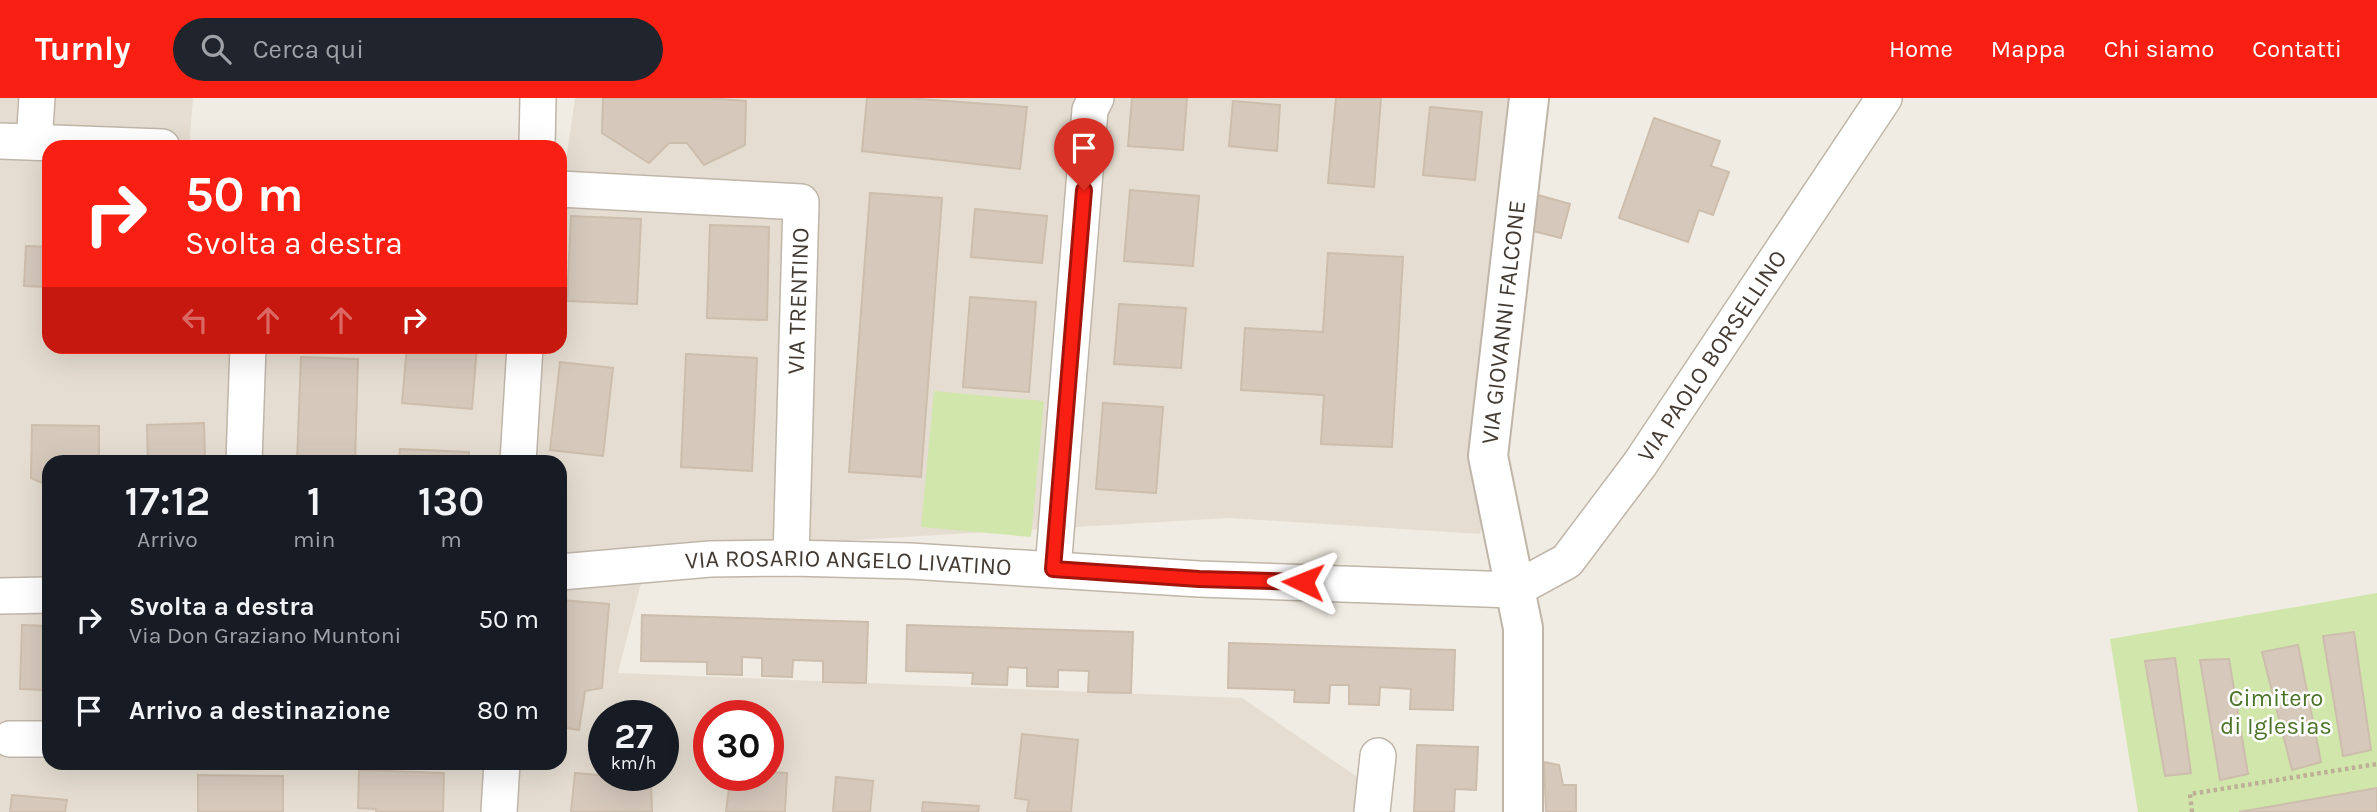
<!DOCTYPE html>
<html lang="it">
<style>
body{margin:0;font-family:Karla,sans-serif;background:#20242c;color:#f1f3f6;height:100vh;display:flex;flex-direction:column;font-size:26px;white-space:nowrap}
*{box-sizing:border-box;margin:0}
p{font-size:23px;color:#9ea1a6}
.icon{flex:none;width:38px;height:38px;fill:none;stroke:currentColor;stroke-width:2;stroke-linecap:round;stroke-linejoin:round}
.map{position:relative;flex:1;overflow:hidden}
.sheet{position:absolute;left:42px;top:357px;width:525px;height:315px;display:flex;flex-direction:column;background:#171b24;border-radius:21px;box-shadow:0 7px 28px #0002}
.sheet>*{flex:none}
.guide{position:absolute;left:42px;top:42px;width:525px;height:214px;border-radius:21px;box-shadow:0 7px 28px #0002;background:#f91f13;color:#fff;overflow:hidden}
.speed{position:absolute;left:588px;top:602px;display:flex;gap:14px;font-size:35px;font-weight:700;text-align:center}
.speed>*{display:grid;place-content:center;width:91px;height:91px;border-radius:50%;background:#171b24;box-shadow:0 7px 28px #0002;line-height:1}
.speed small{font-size:18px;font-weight:400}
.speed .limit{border:10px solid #d22;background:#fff;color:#111}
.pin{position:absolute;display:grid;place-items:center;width:60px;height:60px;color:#fff;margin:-72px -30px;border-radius:50% 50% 50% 0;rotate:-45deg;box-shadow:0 0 7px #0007}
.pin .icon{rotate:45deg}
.me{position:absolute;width:77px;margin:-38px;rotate:272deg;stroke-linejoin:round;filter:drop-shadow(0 0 5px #0008)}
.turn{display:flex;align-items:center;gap:24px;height:147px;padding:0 28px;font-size:32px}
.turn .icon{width:91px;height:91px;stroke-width:2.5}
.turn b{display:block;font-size:49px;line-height:60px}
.lanes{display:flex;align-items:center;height:66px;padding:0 28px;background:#0003;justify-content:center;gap:35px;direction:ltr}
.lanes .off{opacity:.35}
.eta{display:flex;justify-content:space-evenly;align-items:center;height:119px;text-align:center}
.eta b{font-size:42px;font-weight:600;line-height:49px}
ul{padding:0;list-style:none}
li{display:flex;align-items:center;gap:21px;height:91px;padding:0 28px}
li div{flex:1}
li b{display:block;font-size:26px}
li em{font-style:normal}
header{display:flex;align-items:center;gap:42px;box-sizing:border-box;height:98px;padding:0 35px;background:#f91f13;color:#fff}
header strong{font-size:33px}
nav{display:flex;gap:38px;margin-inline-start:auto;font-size:24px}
.search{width:490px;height:63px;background:#20242c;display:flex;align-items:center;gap:18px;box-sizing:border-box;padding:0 24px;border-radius:38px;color:#9ea1a6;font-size:26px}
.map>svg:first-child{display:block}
.residential{fill:#e5ddd1;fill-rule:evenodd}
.green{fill:#d1e6ab}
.building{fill:#d6c9bc;stroke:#cdbdac;stroke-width:2}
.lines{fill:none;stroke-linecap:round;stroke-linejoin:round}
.minor-casing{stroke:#c0b5a9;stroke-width:38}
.tertiary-casing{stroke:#c0b5a9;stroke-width:42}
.path{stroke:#bead97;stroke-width:4.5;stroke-dasharray:3.5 3.5;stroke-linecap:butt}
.minor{stroke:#fff;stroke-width:35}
.tertiary{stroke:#fff;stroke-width:38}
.route-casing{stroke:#a2140c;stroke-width:18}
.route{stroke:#f91f13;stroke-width:12}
.labels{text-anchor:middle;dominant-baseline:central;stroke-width:5;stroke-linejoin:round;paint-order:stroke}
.street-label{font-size:24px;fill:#433b33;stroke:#fff}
.park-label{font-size:24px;fill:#4c7428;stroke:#fff}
</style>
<header>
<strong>Turnly</strong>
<div class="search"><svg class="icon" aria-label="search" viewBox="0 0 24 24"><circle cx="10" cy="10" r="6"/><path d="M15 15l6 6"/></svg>Cerca qui</div>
<nav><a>Home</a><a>Mappa</a><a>Chi siamo</a><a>Contatti</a></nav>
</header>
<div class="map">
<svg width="2377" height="714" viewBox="0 0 2377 714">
<rect width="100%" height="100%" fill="#f1ece3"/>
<path class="residential" d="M0,0h193l-4,49h-140v199h511v-144l15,-104h970l-65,436 -251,-16 -580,34 -31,121 624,25 117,80 1,34h-1360zM49,364h511v301h-511zM604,618h59v59h-59zM709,618h59v59h-59z"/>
<g class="green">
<polygon points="934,293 1044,303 1031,439 921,429"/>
<polygon points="2377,495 2377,714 2138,714 2110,541"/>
</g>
<g class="building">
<polygon points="603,0 706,0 746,3 745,47 704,67 687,45 669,45 649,65 602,35"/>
<polygon points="867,0 906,0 1027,9 1020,71 862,53"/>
<polygon points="1132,0 1187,0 1183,52 1128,48"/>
<polygon points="1336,0 1381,0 1374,89 1328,85"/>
<polygon points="1233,3 1280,7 1277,53 1229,48"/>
<polygon points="1430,9 1482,14 1475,82 1423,77"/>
<polygon points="1654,20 1720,43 1711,68 1729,74 1713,117 1699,112 1688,144 1619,120"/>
<polygon points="1130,92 1199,98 1193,168 1124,163"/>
<polygon points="870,95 942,100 921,379 849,374"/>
<polygon points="1538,97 1570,106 1561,140 1529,132"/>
<polygon points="975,111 1047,118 1042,165 971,159"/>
<polygon points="571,118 641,121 637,206 567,203"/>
<polygon points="710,127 769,129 767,222 707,220"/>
<polygon points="26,148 49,149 49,189 24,188"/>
<polygon points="1328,155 1403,159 1392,349 1321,346 1324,297 1241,292 1245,230 1323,234"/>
<polygon points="970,199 1036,204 1029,294 963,289"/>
<polygon points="1119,206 1186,210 1181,270 1114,266"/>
<polygon points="407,248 477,248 472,311 402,305"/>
<polygon points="686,256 757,260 752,373 681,369"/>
<polygon points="301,259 358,261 355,364 297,364"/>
<polygon points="560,264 613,270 603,358 550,352"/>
<polygon points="1103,305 1163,309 1156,395 1096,391"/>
<polygon points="204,325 205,364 148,364 147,327"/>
<polygon points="32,327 99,328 99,364 49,364 49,388 31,380"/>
<polygon points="400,351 469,354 469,364 399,364"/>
<polygon points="560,502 609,506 602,590 585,593 579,632 560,629"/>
<polygon points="642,517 868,524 866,585 823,584 823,563 793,562 792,579 762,578 762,560 742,559 742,577 707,576 707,564 641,563"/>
<polygon points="22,527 49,528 49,592 20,591"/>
<polygon points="907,527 1133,534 1131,595 1088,594 1089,573 1058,572 1058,589 1027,588 1027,570 1008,569 1007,587 972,586 973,575 906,573"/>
<polygon points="2354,534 2371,652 2343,658 2323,538"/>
<polygon points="1229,545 1455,552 1453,612 1410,611 1411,591 1380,589 1379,607 1349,606 1349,587 1330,587 1329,605 1294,604 1295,592 1228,590"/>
<polygon points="2298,547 2321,664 2292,672 2262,554"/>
<polygon points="2175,560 2191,675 2165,678 2145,563"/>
<polygon points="2229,561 2248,676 2220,682 2200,562"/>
<polygon points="1022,636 1078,642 1071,714 1027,714 1029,702 1015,700"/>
<polygon points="1417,647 1478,649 1476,692 1455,691 1454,714 1414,714"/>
<polygon points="1544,664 1559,667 1563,687 1576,687 1576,714 1546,714"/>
<polygon points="359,672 444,675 443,714 376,714 376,711 358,710"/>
<polygon points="768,674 787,675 785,714 726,714 729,690 745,689 748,677 768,677"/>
<polygon points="575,675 651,681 652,714 571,714"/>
<polygon points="198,677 283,678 283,714 198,714"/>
<polygon points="836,679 873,683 870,714 833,714"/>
<polygon points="2377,690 2377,714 2239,714"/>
<polygon points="12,697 67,702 65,714 10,714"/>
<polygon points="923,704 979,708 978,714 922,714"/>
</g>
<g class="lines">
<g class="minor-casing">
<g id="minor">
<polyline points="0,43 162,49"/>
<polyline points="34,44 37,0"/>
<polyline points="537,49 538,0"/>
<polyline points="560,91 801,104 791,460"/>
<polyline points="244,364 248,248"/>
<polyline points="518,364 525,248"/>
<polyline points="1053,471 1090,12 1096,0"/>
<path id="s1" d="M560,474l150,-13 81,-1 119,3 289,18 315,11 53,-29 73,-97 244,-366"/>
<polyline points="0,498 49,497"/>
<polyline points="10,641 49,641"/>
<polyline points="499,714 502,665"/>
<polyline points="1372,714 1378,658"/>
</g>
</g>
<g class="tertiary-casing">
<g id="tertiary">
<path id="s2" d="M1523,714v-184l-35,-172 41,-358"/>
</g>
</g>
<polyline class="path" points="2192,714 2190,696 2377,666"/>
<use href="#minor" class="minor"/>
<use href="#tertiary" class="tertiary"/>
</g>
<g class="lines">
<g class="route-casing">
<polyline id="route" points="1084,92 1053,471 1199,481 1303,484"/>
</g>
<use href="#route" class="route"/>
</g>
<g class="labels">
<g class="street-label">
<text transform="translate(798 203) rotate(-88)">VIA TRENTINO</text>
<text stroke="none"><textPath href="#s2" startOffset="494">VIA GIOVANNI FALCONE</textPath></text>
<text stroke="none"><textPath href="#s1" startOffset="1267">VIA PAOLO BORSELLINO</textPath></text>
<text stroke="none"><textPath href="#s1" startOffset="289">VIA ROSARIO ANGELO LIVATINO</textPath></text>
</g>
<g class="park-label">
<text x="2276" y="600">Cimitero<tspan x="2276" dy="28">di Iglesias</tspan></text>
</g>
</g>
</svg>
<div class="speed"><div>27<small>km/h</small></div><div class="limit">30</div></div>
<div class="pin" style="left:1084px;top:92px;background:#d93025"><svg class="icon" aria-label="arrive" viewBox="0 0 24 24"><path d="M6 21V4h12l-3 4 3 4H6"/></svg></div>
<svg class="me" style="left:1303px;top:484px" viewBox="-20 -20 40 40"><path d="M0-17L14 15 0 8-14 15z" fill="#f91f13" stroke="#fff" stroke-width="4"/></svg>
<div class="guide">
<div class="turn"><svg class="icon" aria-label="right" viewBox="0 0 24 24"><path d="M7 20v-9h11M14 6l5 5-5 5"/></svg><div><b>50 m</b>Svolta a destra</div></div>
<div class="lanes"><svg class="icon off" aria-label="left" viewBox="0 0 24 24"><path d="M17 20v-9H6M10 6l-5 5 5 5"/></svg><svg class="icon off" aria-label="ahead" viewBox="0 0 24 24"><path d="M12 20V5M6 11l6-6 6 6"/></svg><svg class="icon off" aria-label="ahead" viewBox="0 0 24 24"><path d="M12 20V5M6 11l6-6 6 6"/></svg><svg class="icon" aria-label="right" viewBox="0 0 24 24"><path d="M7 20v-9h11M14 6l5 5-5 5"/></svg></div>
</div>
<section class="sheet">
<div class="eta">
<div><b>17:12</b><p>Arrivo</p></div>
<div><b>1</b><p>min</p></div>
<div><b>130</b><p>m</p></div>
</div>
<ul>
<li><svg class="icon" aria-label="right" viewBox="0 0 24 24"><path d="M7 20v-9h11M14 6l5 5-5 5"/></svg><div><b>Svolta a destra</b><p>Via Don Graziano Muntoni</p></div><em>50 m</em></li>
<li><svg class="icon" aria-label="arrive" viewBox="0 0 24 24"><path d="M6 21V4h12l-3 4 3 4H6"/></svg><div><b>Arrivo a destinazione</b></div><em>80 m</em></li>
</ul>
</section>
</div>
